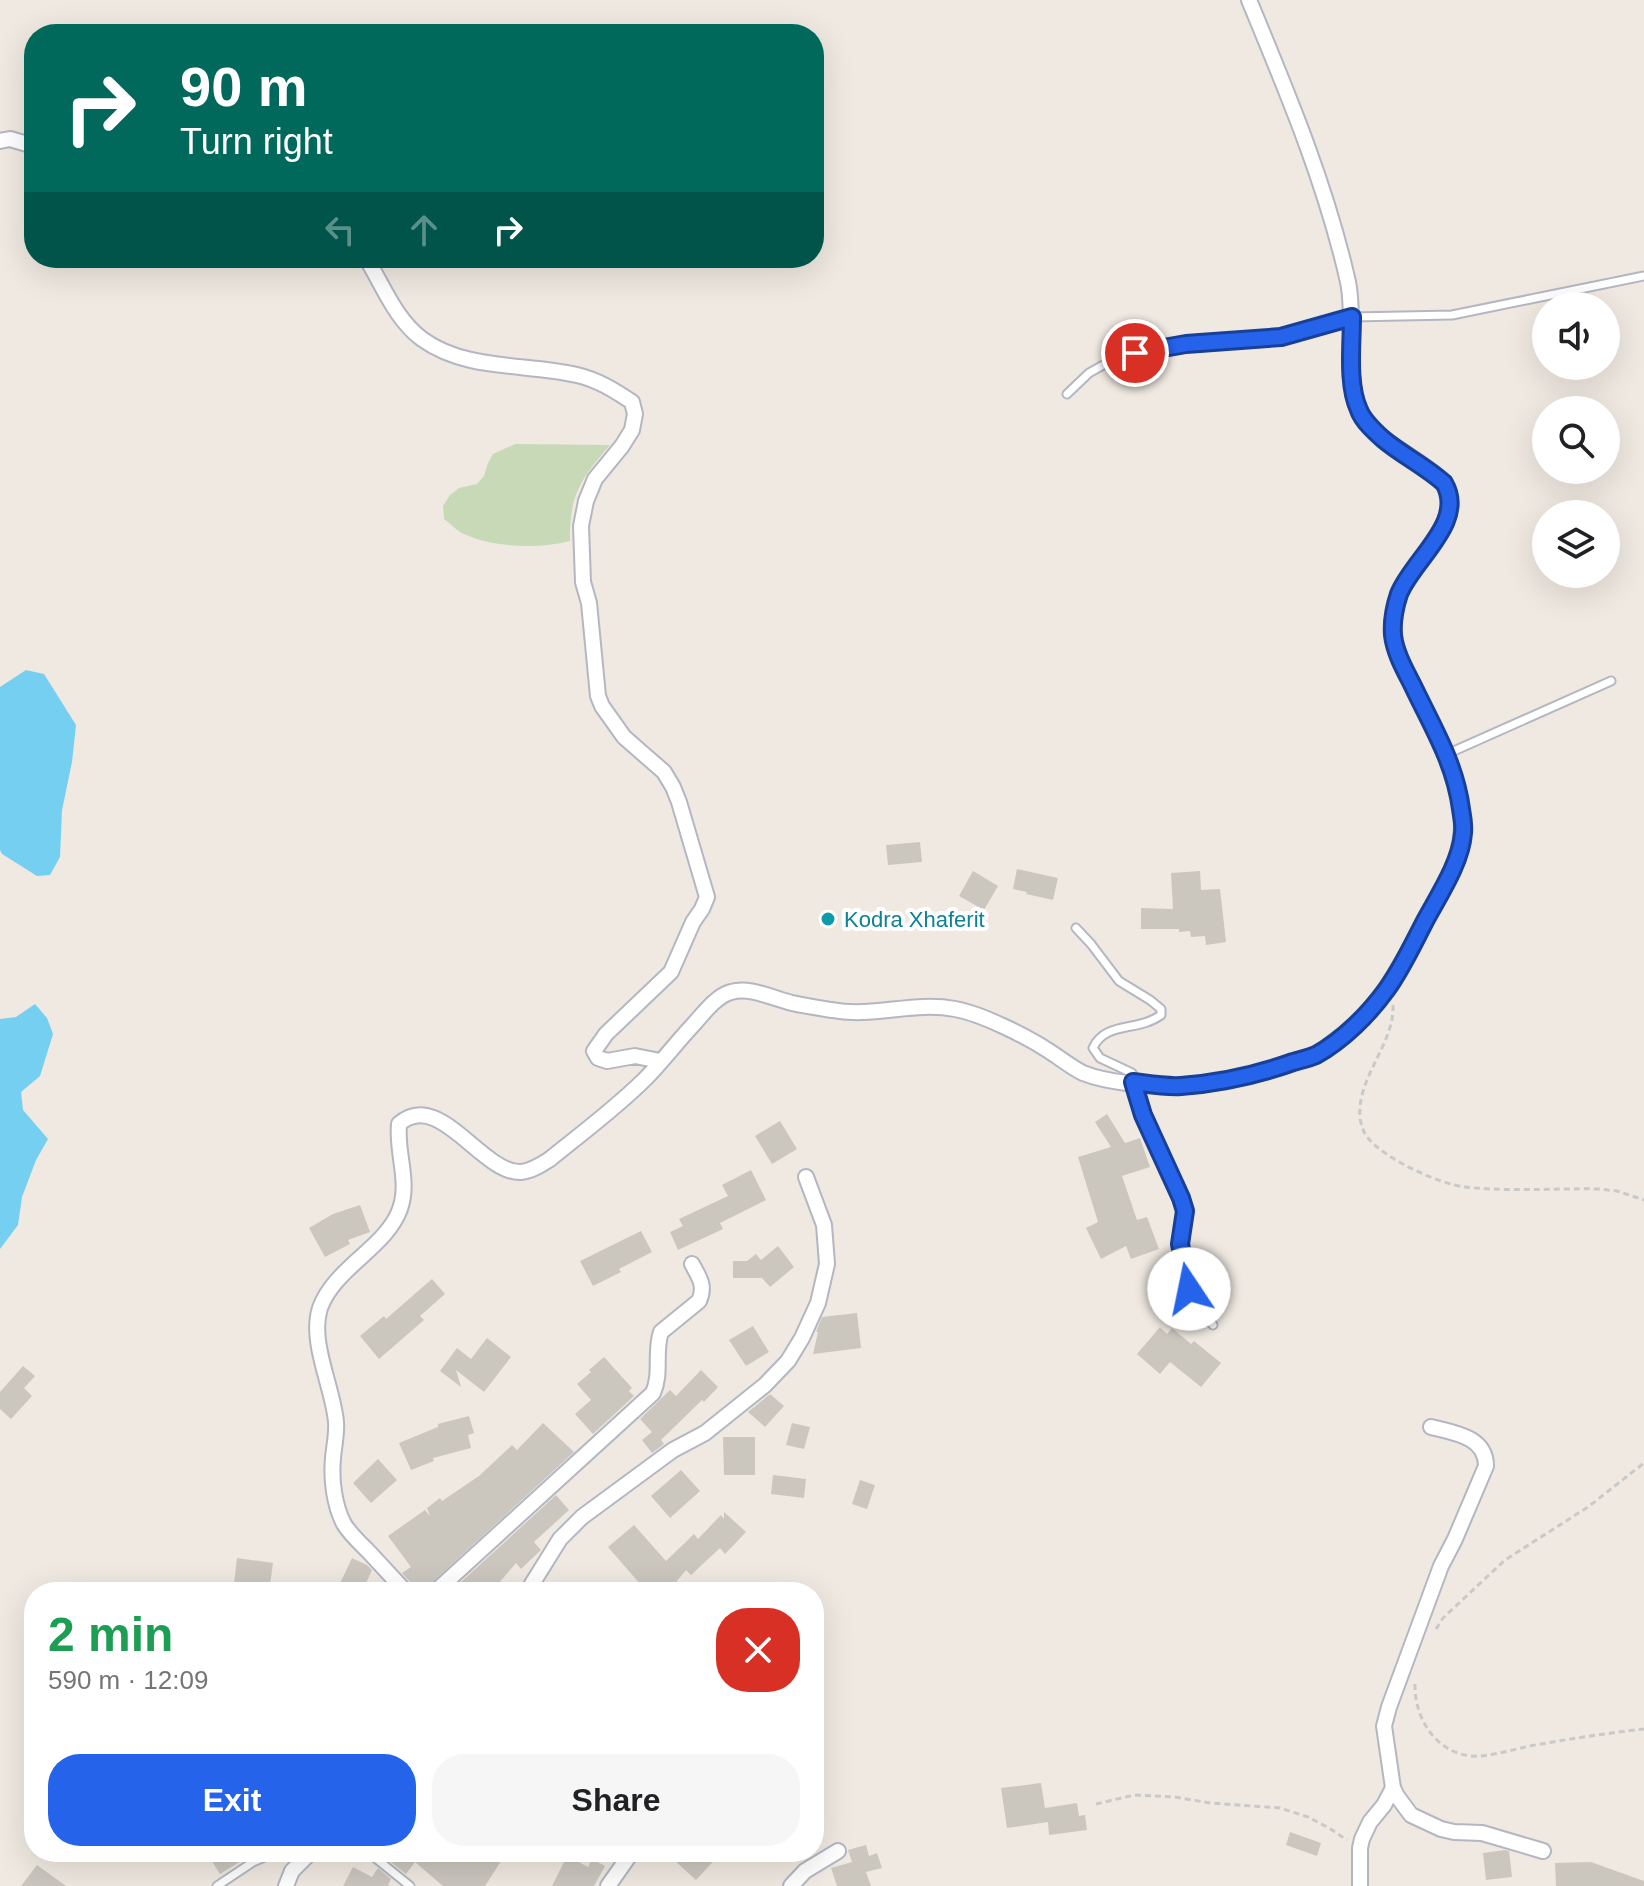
<!DOCTYPE html>
<meta charset="utf-8">
<style>
body{margin:0;font-family:Arial,sans-serif;background:#f6f6f6;color:#202124;height:100vh;display:flex;flex-direction:column;font-size:30px;white-space:nowrap}
*{box-sizing:border-box;margin:0}
p{font-size:26px;color:#757577}
.icon{flex:none;width:44px;height:44px;fill:none;stroke:currentColor;stroke-width:2;stroke-linecap:round;stroke-linejoin:round}
.map{position:relative;flex:1;overflow:hidden}
.side{position:absolute;left:24px;top:1582px;width:800px;height:280px;display:flex;flex-direction:column;background:#fff;border-radius:32px;box-shadow:0 8px 32px #0002}
.side>*{flex:none}
.guide{position:absolute;left:24px;top:24px;width:800px;height:244px;border-radius:32px;box-shadow:0 8px 32px #0002;background:#00695c;color:#fff;overflow:hidden}
.controls{position:absolute;left:1532px;top:292px;display:grid;gap:16px}
.controls a{display:grid;place-items:center;width:88px;height:88px;border-radius:50%;background:#fff;box-shadow:0 8px 32px #0002;font-size:40px}
.pin{position:absolute;display:grid;place-items:center;width:68px;height:68px;color:#fff;margin:-34px;border:4px solid #fff;border-radius:50%;box-shadow:0 2px 8px #0007}
.me{position:absolute;width:88px;margin:-44px;rotate:349deg;stroke-linejoin:round;filter:drop-shadow(0 0 6px #0008)}
.turn{display:flex;align-items:center;gap:28px;height:168px;padding:0 24px;font-size:36px}
.turn .icon{width:104px;height:104px;stroke-width:2.5}
.turn b{display:block;font-size:56px;line-height:68px}
.lanes{display:flex;align-items:center;height:76px;padding:0 24px;background:#0003;justify-content:center;gap:40px;direction:ltr}
.lanes .off{opacity:.35}
.round{display:grid;place-items:center;flex:none;width:84px;height:84px;border-radius:32px;background:#f6f6f6}
.overview{display:flex;align-items:center;justify-content:space-between;height:136px;padding:0 24px}
h1{font-size:48px;font-weight:700;line-height:60px;color:#1e9e55}
.button{display:flex;gap:16px;margin-top:auto;padding:16px 24px}
.button a{flex:1;height:92px;border-radius:32px;background:#2563eb;color:#fff;font-size:32px;font-weight:700;line-height:92px;text-align:center}
.button a+a{background:#f6f6f6;color:#202124}
.map>svg:first-child{display:block}
.cemetery{fill:#c8d9b8}
.water{fill:#75cff0}
.building{fill:#cbc7bf}
.lines{fill:none;stroke-linecap:round;stroke-linejoin:round}
.service-casing{stroke:#b4b7c1;stroke-width:11}
.minor-casing{stroke:#b4b7c1;stroke-width:18}
.path{stroke:#c9c9c9;stroke-width:3;stroke-dasharray:6 4;stroke-linecap:butt}
.service{stroke:#fff;stroke-width:7}
.minor{stroke:#fff;stroke-width:14}
.route-casing{stroke:#184099;stroke-width:20}
.route{stroke:#2563eb;stroke-width:14}
.culture-dot{fill:#0f9aa8;stroke:#fff;stroke-width:3}
.labels{text-anchor:middle;dominant-baseline:central;stroke-width:8;stroke-linejoin:round;paint-order:stroke}
.culture-label{font-size:22px;fill:#0d838f;stroke:#fff;text-anchor:start}
</style>
<div class="map">
<svg width="1644" height="1886" viewBox="0 0 1644 1886">
<rect width="100%" height="100%" fill="#efe9e1"/>
<path class="cemetery" d="M515,444l95,1c-29,33 -41,51 -40,96 -32,8 -75,7 -106,-7 -7,-3 -13,-10 -20,-15l-1,-13 7,-11 9,-7 18,-4 7,-8 4,-13 5,-9z"/>
<g class="water">
<polygon points="26,670 44,674 76,725 72,762 62,810 60,857 50,875 37,876 2,854 0,850 0,687"/>
<polygon points="35,1004 47,1018 53,1034 40,1076 21,1092 23,1110 48,1139 36,1160 22,1197 18,1225 0,1249 0,1019 16,1017"/>
</g>
<g class="building">
<polygon points="920,842 922,862 888,865 886,845"/>
<polygon points="1017,869 1058,878 1053,900 1026,894 1027,892 1013,889"/>
<polygon points="973,871 998,886 984,910 959,896"/>
<polygon points="1200,871 1201,890 1220,889 1226,942 1206,945 1205,936 1191,937 1190,931 1179,932 1179,929 1141,929 1141,908 1173,909 1171,873"/>
<polygon points="1107,1114 1125,1143 1140,1138 1150,1167 1122,1176 1137,1220 1147,1217 1159,1249 1131,1259 1126,1246 1101,1259 1086,1228 1098,1222 1078,1157 1111,1147 1095,1122"/>
<polygon points="780,1121 797,1149 772,1164 755,1136"/>
<polygon points="751,1170 766,1200 720,1223 723,1229 678,1250 670,1232 683,1226 679,1219 728,1196 722,1185"/>
<polygon points="360,1205 370,1232 348,1240 350,1244 325,1257 309,1228 333,1214"/>
<polygon points="641,1231 652,1252 619,1269 621,1272 593,1286 580,1261"/>
<polygon points="778,1246 794,1267 770,1287 762,1278 733,1278 733,1261 747,1261 756,1254 761,1260"/>
<polygon points="432,1279 445,1294 420,1316 424,1320 379,1359 360,1336 384,1316 386,1319"/>
<polygon points="857,1313 861,1348 813,1354 818,1332 816,1332 822,1317"/>
<polygon points="753,1326 769,1352 746,1366 729,1340"/>
<polygon points="1160,1327 1167,1334 1172,1328 1191,1344 1194,1341 1221,1363 1201,1387 1170,1362 1160,1374 1137,1354"/>
<polygon points="487,1338 511,1357 484,1392 456,1370 461,1387 440,1371 457,1348 471,1359"/>
<polygon points="604,1357 632,1388 629,1391 634,1396 593,1434 575,1414 591,1400 577,1384 591,1372 589,1370"/>
<polygon points="23,1366 35,1376 24,1388 32,1396 11,1419 0,1409 0,1392"/>
<polygon points="701,1370 718,1387 704,1402 702,1400 661,1440 664,1444 652,1453 642,1440 652,1432 640,1419 670,1390 676,1396"/>
<polygon points="770,1394 784,1406 765,1427 748,1412"/>
<polygon points="469,1416 474,1433 468,1435 471,1448 433,1458 434,1461 411,1470 399,1443 438,1427 438,1424"/>
<polygon points="543,1423 574,1452 427,1587 420,1592 416,1592 413,1585 402,1573 411,1567 388,1536 425,1510 430,1516 427,1508 440,1498 442,1501 479,1476 512,1445 517,1450"/>
<polygon points="792,1423 810,1427 804,1449 786,1445"/>
<polygon points="723,1437 755,1437 755,1475 724,1475"/>
<polygon points="378,1459 397,1480 371,1503 353,1483"/>
<polygon points="681,1470 700,1491 670,1518 651,1496"/>
<polygon points="773,1475 806,1479 804,1498 771,1494"/>
<polygon points="860,1480 875,1485 867,1509 852,1504"/>
<polygon points="556,1495 569,1510 534,1542 541,1550 521,1569 516,1563 491,1592 473,1592 461,1582"/>
<polygon points="724,1512 746,1532 725,1554 720,1548 691,1575 686,1570 668,1592 636,1592 641,1585 608,1547 634,1525 666,1561 694,1534 698,1539 721,1515 724,1519"/>
<polygon points="237,1558 273,1563 269,1592 233,1592"/>
<polygon points="352,1558 367,1565 372,1570 362,1592 336,1592"/>
<polygon points="1041,1783 1045,1808 1077,1803 1079,1816 1085,1815 1087,1830 1049,1835 1048,1822 1007,1828 1001,1788"/>
<polygon points="1290,1832 1321,1843 1317,1856 1286,1845"/>
<polygon points="866,1845 869,1856 877,1853 882,1868 866,1872 871,1886 837,1886 831,1868 852,1862 848,1850"/>
<polygon points="1505,1850 1509,1851 1512,1877 1486,1880 1483,1853"/>
<polygon points="206,1852 235,1852 241,1861 220,1874"/>
<polygon points="378,1852 507,1852 485,1886 443,1886 415,1862 406,1874"/>
<polygon points="682,1852 722,1852 696,1880 674,1860"/>
<polygon points="567,1856 588,1867 592,1859 605,1866 594,1886 552,1886"/>
<polygon points="1591,1862 1644,1881 1644,1886 1556,1886 1555,1863"/>
<polygon points="37,1865 66,1886 21,1886"/>
<polygon points="353,1867 372,1877 378,1868 391,1879 388,1885 391,1886 343,1886"/>
</g>
<g class="lines">
<g class="service-casing">
<g id="service">
<polyline points="1067,394 1089,373 1112,360 1160,348 1186,344 1281,337 1352,317 1452,315 1644,276"/>
<polyline points="1447,754 1611,681"/>
<path d="M1076,928l15,16 28,37 31,19 11,9v6c-23,17 -56,6 -68,33l7,10 32,15 11,42 38,83 4,13 -5,33 9,45 10,21 14,15"/>
<polyline points="368,1852 410,1886"/>
<polyline points="217,1886 253,1862 276,1852"/>
</g>
</g>
<g class="minor-casing">
<g id="minor">
<polyline points="0,141 10,139 34,146"/>
<path d="M366,258c17,27 29,61 56,81 44,32 104,24 155,36 21,5 37,15 55,27l3,12 -3,16 -10,16 -27,33 -9,22 -5,25 2,56 6,21 9,93 4,10 22,31 40,35 9,15 6,15 28,95 -5,12 -9,13 -22,50 -65,62 -12,17 4,7 9,3 28,-5 25,5"/>
<path d="M1431,1427c24,6 55,10 55,39l-31,73 -14,27 -52,141 -5,19 9,62 4,8 14,19 30,14 13,3 28,1 61,18"/>
<path d="M406,1592c-13,-14 -25,-27 -38,-41 -8,-8 -18,-17 -24,-27 -10,-19 -13,-45 -11,-66 1,-12 4,-24 3,-36 -3,-35 -27,-80 -16,-114 15,-41 66,-60 80,-99 10,-28 -4,-56 -1,-85 40,-36 83,50 122,48 11,-1 21,-8 29,-13 32,-26 66,-51 95,-80 17,-17 31,-36 48,-54 10,-11 23,-29 38,-33 19,-6 43,7 61,11 13,3 27,5 40,7 41,8 81,-9 123,-1 27,5 71,27 94,42 11,7 22,16 34,22 25,10 65,13 92,13 26,0 56,-6 81,-13 19,-5 42,-9 59,-18 6,-3 12,-8 17,-12 46,-32 67,-74 93,-121 21,-39 42,-70 36,-115 -6,-46 -31,-83 -50,-124 -7,-15 -16,-31 -18,-48 -1,-13 2,-29 6,-41 11,-28 58,-68 51,-98 -7,-30 -72,-50 -90,-82 -16,-30 -4,-95 -12,-132 -22,-98 -61,-190 -99,-282"/>
<path d="M435,1592l218,-199c9,-20 1,-42 8,-61l38,-31c7,-15 0,-24 -7,-37"/>
<polyline points="527,1592 560,1539 582,1517 673,1450 705,1433 765,1385 788,1361 802,1338 818,1303 827,1264 824,1225 806,1177"/>
<polyline points="286,1886 292,1871 311,1852"/>
<polyline points="608,1886 632,1852"/>
<polyline points="791,1886 805,1871 838,1851"/>
<polyline points="1360,1886 1360,1848 1362,1839 1370,1822 1384,1805 1393,1788"/>
</g>
</g>
<g class="path">
<path d="M1393,1005c2,35 -32,69 -33,104 -1,10 2,22 8,29 17,21 71,46 97,49 45,5 90,1 135,2l17,2 27,9"/>
<polyline points="1436,1629 1443,1618 1505,1560 1588,1507 1644,1463"/>
<path d="M1415,1684c-1,37 25,75 66,72 20,-2 40,-9 60,-12 34,-6 68,-11 103,-15"/>
<polyline points="1096,1804 1134,1795 1175,1797 1210,1803 1280,1808 1308,1817 1329,1828 1347,1840"/>
</g>
<use href="#service" class="service"/>
<use href="#minor" class="minor"/>
</g>
<g class="lines">
<g class="route-casing">
<path id="route" d="M1135,353l51,-9 95,-7 71,-20c0,27 -5,68 7,93 4,11 15,21 24,29 19,16 42,27 61,44 23,39 -31,76 -45,111 -4,12 -7,28 -6,41 2,18 12,35 20,51 19,40 42,77 48,123 1,7 3,16 2,24 -2,29 -24,62 -38,88 -12,23 -23,47 -38,68 -18,25 -44,51 -71,66 -7,3 -16,5 -23,7 -36,13 -74,21 -112,24 -16,1 -32,-2 -48,-4l10,33 38,83 4,13 -5,33 9,45"/>
</g>
<use href="#route" class="route"/>
</g>
<circle class="culture-dot" cx="828" cy="919" r="8"/>
<g class="labels">
<g class="culture-label">
<text x="844" y="919">Kodra Xhaferit</text>
</g>
</g>
</svg>
<div class="controls">
<a><svg class="icon" aria-label="sound" viewBox="0 0 24 24"><path d="M4 9h4l5-4v14l-5-4H4zM17 9q2 3 0 6"/></svg></a>
<a><svg class="icon" aria-label="search" viewBox="0 0 24 24"><circle cx="10" cy="10" r="6"/><path d="M15 15l6 6"/></svg></a>
<a><svg class="icon" aria-label="layers" viewBox="0 0 24 24"><path d="M12 4l9 5-9 5-9-5zM3 14l9 5 9-5"/></svg></a>
</div>
<div class="pin" style="left:1135px;top:353px;background:#d93025"><svg class="icon" aria-label="arrive" viewBox="0 0 24 24"><path d="M6 21V4h12l-3 4 3 4H6"/></svg></div>
<svg class="me" style="left:1189px;top:1289px" viewBox="-20 -20 40 40"><circle r="19" fill="#fff"/><path d="M0-13L10 11 0 6-10 11z" fill="#2563eb"/></svg>
<div class="guide">
<div class="turn"><svg class="icon" aria-label="right" viewBox="0 0 24 24"><path d="M7 20v-9h11M14 6l5 5-5 5"/></svg><div><b>90 m</b>Turn right</div></div>
<div class="lanes"><svg class="icon off" aria-label="left" viewBox="0 0 24 24"><path d="M17 20v-9H6M10 6l-5 5 5 5"/></svg><svg class="icon off" aria-label="ahead" viewBox="0 0 24 24"><path d="M12 20V5M6 11l6-6 6 6"/></svg><svg class="icon" aria-label="right" viewBox="0 0 24 24"><path d="M7 20v-9h11M14 6l5 5-5 5"/></svg></div>
</div>
<section class="side">
<div class="overview"><div><h1>2 min</h1><p>590 m · 12:09</p></div><a class="round" style="background:#d93025;color:#fff"><svg class="icon" aria-label="close" viewBox="0 0 24 24"><path d="M6 6l12 12M18 6L6 18"/></svg></a></div>
<div class="button"><a>Exit</a><a>Share</a></div>
</section>
</div>
